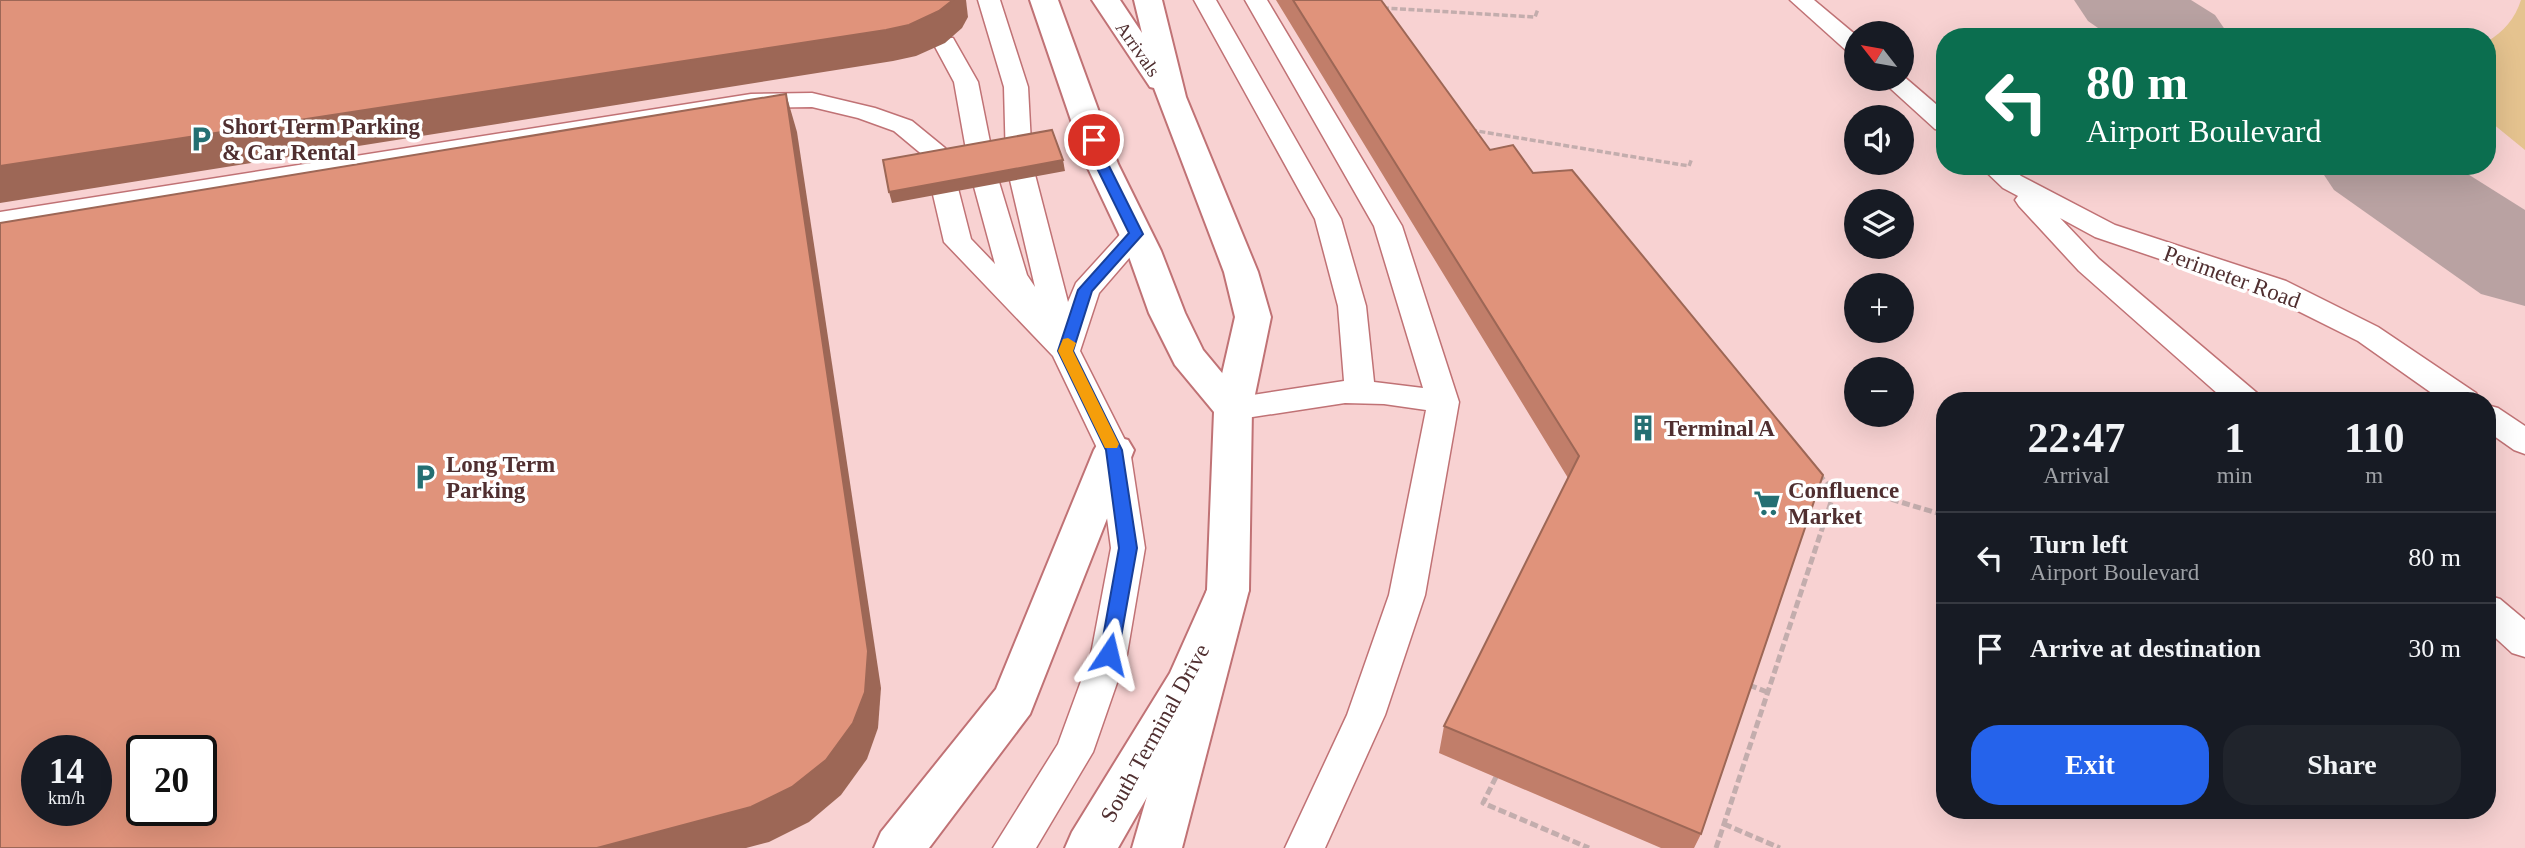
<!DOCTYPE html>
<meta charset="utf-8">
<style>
body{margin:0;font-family:"Times New Roman",serif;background:#20242c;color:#f1f3f6;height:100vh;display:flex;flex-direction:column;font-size:26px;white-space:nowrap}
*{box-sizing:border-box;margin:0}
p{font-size:23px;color:#9ea1a6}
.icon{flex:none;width:38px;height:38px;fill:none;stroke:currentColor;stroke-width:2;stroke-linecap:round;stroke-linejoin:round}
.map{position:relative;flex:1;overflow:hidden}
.sheet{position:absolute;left:1936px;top:392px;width:560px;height:427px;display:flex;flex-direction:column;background:#171b24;border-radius:28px;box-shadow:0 7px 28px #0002}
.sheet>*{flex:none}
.top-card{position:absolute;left:1936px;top:28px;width:560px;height:147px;border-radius:28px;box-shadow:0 7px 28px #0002;background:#0b6e4f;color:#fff;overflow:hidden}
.needle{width:46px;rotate:301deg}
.tools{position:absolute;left:1844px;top:21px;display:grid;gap:14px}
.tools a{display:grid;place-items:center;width:70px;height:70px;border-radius:50%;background:#171b24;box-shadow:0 7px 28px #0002;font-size:35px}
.speed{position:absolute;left:21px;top:735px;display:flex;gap:14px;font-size:35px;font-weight:700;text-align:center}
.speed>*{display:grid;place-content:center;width:91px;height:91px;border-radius:50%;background:#171b24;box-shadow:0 7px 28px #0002;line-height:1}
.speed small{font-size:18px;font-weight:400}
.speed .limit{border:4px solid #111;border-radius:10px;background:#fff;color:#111}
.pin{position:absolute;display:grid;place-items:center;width:60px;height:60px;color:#fff;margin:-30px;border:4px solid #fff;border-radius:50%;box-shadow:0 2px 7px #0007}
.me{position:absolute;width:77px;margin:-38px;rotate:10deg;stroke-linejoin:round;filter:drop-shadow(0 0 5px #0008)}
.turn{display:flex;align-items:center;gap:24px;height:147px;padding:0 35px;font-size:32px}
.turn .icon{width:91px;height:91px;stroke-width:2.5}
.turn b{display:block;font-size:49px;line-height:60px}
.eta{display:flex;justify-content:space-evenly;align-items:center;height:119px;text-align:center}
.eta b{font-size:42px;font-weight:700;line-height:49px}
.action{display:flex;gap:14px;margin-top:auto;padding:14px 35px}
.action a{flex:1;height:80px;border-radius:28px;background:#2563eb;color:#fff;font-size:28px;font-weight:700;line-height:80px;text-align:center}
.action a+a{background:#20242c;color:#f1f3f6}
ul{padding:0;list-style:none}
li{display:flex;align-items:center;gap:21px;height:91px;padding:0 35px;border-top:2px solid #363941}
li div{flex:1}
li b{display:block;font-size:26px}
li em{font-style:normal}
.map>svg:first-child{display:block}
.built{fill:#f8d2d2;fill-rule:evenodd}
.green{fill:#e5c38f}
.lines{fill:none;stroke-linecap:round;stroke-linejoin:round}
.taxiway{fill:#b9a2a2;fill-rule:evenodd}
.service-casing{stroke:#c07275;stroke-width:3}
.minor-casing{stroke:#c07275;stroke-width:4}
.secondary-casing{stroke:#c07275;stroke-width:4}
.motorway-casing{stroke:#c07275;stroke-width:4}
.path-far1{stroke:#c3adad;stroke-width:3.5;stroke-dasharray:6 2.5;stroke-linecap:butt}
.path{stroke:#c3adad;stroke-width:5;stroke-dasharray:8 3.5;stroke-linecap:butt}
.service{fill:#fff;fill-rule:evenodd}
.minor{fill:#fff;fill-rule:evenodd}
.secondary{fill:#fff;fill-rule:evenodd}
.motorway{fill:#fff;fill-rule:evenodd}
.wall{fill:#c17e6a}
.shaded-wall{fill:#9d6756}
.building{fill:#e0937b;stroke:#9d6756;stroke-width:2;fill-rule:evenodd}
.route{fill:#2563eb;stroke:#184099;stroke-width:2}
.slow{fill:#f59e0b}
.labels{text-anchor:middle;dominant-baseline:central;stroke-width:7;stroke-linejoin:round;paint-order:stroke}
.far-street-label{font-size:19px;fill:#502f30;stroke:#fff}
.poi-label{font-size:23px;font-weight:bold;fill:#502f30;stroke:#fff;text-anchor:start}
.street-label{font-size:23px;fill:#502f30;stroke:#fff}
</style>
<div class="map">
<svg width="2525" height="848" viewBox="0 0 2525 848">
<rect width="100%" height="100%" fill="#f5e3e3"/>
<path class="built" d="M0,0h2525v848h-2525zM1857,33h45v46h-45zM1944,37h543v129h-543zM1857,117h45v46h-45zM1857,201h45v46h-45zM1857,285h45v46h-45zM1857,369h45v46h-45zM1944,401h543v409h-543zM37,751h59v59h-59zM142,751h59v59h-59z"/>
<path class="green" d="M2521,0h4v150l-38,-31v-77c17,-11 28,-23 34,-42z"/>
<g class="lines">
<g class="taxiway">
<polygon points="2074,0 2191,0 2215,15 2230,37 2111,37 2088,21"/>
<polygon points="2318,166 2455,166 2525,210 2525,306 2481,294 2334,190"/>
</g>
<g class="service-casing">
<g id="service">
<polygon points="978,0 1000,0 1028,87 1032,163 1068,302 1076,283 1126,228 1136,225 1146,228 1150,234 1099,293 1080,351 1130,450 1145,548 1127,654 1093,752 1036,848 993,848 1058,744 1091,654 1111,548 1098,450 1053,356 944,242 924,156 894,131 858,118 812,107 751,108 0,228 0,212 751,94 812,93 875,108 912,121 945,148 949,153 971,239 995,264 970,172 954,82 933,43 937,38 953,38 978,82 996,172 1027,275 1035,287 1006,163 1004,87"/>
<polygon points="1194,0 1216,0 1341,219 1366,306 1374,382 1423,388 1374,226 1245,0 1267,0 1402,226 1459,402 1425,595 1385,715 1325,848 1285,848 1347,715 1389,595 1426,410 1384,404 1345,403 1233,420 1222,417 1217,409 1222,401 1233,398 1344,381 1338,306 1315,219"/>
<polygon points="1790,0 1814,0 1857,36 1857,55 1849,53"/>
<polygon points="1902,75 1944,111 1944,131 1935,129 1880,79 1902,79"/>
<polygon points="1980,166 2009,166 2021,176 2115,225 2286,281 2378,327 2476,393 2480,401 2443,401 2358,341 2266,295 2095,237 2060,218 2099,259 2257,393 2261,401 2226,401 2079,271 2019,206 2015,200 2018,196 2003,188"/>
<polygon points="2487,405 2498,408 2525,426 2525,454 2514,450 2487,431"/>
<polygon points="2487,595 2500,599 2525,620 2525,657 2512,653 2487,630"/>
</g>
</g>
<g class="minor-casing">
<polygon id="minor" points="1092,0 1120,0 1142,33 1134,0 1162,0 1186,97 1258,272 1271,317 1252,409 1246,419 1233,423 1220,419 1214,409 1235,317 1224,272 1154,88 1150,87"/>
</g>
<g class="secondary-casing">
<polygon id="secondary" points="1030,0 1058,0 1118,164 1161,251 1185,313 1203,350 1252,409 1249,590 1204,697 1118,848 1065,848 1072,832 1170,673 1207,590 1214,412 1175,365 1149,313 1127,251 1086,164"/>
</g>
<g class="motorway-casing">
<g id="motorway">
<polygon points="1114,436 1128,440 1134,450 1030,714 929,848 874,848 881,832 996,689 1094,450 1100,440"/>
<polygon points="1228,573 1243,578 1249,590 1182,848 1132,848 1207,590 1213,578"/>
</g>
</g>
<g class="path-far1">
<polyline points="1383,8 1535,17 1538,9"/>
<polyline points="1471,130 1689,166 1692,158"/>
</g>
<g class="path">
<polyline points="1834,493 1887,498 1944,515"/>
<polyline points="1749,685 1767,692"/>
<polyline points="1496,777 1483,803 1589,848"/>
<polyline points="1724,824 1780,848"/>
<polyline points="1716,848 1834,493 1819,474"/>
</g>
<use href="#service" class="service"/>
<use href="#minor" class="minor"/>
<use href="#secondary" class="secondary"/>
<use href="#motorway" class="motorway"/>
</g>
<polygon class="wall" points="1276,0 1381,0 1490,150 1701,834 1694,848 1661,848 1439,753 1444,726 1568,478"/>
<g class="shaded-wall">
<polygon points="953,0 966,0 968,17 962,28 945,43 916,56 893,61 0,203 0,166"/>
<polygon points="786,94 797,132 881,688 878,728 867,759 841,795 809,822 769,842 746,848 597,848"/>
<polygon points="1063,160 1065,171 892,203 889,192"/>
</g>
<g class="building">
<polygon points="0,0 953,0 939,11 909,25 886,30 0,166"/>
<polygon points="1293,0 1381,0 1490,150 1513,145 1533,173 1572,170 1823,475 1701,834 1444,726 1579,456"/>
<path d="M786,94l82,557 -3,41 -12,31 -27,37 -34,27 -41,20 -154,41h-597v-625zM37,751h59v59h-59zM142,751h59v59h-59z"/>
<polygon points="1052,130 1063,160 889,192 883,160"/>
</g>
<polygon class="route" points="1094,137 1100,140 1108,164 1143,234 1092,291 1073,351 1122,450 1137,548 1118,654 1116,659 1109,661 1102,659 1100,654 1119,548 1106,450 1058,351 1078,290 1129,233 1095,164 1087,140"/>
<polygon class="slow" points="1068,338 1076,343 1073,351 1119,444 1117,448 1105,448 1058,351 1063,339"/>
<defs>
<g id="parking-bare" transform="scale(2.1)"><path d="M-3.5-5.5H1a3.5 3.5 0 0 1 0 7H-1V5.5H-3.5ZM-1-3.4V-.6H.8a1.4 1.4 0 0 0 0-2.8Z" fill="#246f72" stroke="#fff" stroke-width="2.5" paint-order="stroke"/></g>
<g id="building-bare" transform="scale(2.1)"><path d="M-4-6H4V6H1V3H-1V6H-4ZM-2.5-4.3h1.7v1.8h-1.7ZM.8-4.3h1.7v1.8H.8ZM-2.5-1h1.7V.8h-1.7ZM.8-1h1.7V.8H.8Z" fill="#246f72" stroke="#fff" stroke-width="2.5" paint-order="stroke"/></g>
<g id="supermarket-bare" transform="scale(2.1)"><path d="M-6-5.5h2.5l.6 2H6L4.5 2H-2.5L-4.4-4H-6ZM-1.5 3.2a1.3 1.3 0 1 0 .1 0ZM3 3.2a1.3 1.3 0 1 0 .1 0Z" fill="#246f72" stroke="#fff" stroke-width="2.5" paint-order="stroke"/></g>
</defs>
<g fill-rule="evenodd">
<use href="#parking-bare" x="201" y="139"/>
<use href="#building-bare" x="1643" y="428"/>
<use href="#parking-bare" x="425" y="477"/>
<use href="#supermarket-bare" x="1767" y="503"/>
</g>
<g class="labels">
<g class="far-street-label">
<text transform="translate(1138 49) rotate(55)">Arrivals</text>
</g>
<g class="poi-label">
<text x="222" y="126">Short Term Parking<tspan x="222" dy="26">&amp; Car Rental</tspan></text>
<text x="1664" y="428">Terminal A</text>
<text x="446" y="464">Long Term<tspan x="446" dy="26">Parking</tspan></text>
<text x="1788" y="490">Confluence<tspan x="1788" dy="26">Market</tspan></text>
</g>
<g class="street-label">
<text transform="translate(2232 277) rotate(20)">Perimeter Road</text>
<text transform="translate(1155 733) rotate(-61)">South Terminal Drive</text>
</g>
</g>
</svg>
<div class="tools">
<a><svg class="needle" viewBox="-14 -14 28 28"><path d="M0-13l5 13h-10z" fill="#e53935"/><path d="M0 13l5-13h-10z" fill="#9ea1a6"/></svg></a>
<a><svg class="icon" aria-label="sound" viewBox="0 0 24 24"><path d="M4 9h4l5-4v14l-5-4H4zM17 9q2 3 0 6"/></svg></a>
<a><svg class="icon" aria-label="layers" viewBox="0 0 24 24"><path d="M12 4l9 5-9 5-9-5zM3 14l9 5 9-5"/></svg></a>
<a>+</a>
<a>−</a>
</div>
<div class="speed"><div>14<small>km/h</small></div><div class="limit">20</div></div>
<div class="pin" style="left:1094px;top:140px;background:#d93025"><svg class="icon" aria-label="arrive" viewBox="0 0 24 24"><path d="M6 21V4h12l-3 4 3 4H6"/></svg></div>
<svg class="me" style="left:1109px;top:654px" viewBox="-20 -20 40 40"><path d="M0-17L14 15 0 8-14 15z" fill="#2563eb" stroke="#fff" stroke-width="4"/></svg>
<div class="top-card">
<div class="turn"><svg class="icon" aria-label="left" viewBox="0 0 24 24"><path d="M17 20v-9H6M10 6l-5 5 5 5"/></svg><div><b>80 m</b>Airport Boulevard</div></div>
</div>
<section class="sheet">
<div class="eta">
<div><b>22:47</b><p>Arrival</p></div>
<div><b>1</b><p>min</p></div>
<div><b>110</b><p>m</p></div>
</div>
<ul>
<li><svg class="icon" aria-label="left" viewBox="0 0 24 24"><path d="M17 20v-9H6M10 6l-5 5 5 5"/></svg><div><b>Turn left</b><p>Airport Boulevard</p></div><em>80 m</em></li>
<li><svg class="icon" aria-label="arrive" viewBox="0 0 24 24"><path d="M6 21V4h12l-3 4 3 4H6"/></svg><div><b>Arrive at destination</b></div><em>30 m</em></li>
</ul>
<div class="action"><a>Exit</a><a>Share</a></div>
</section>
</div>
